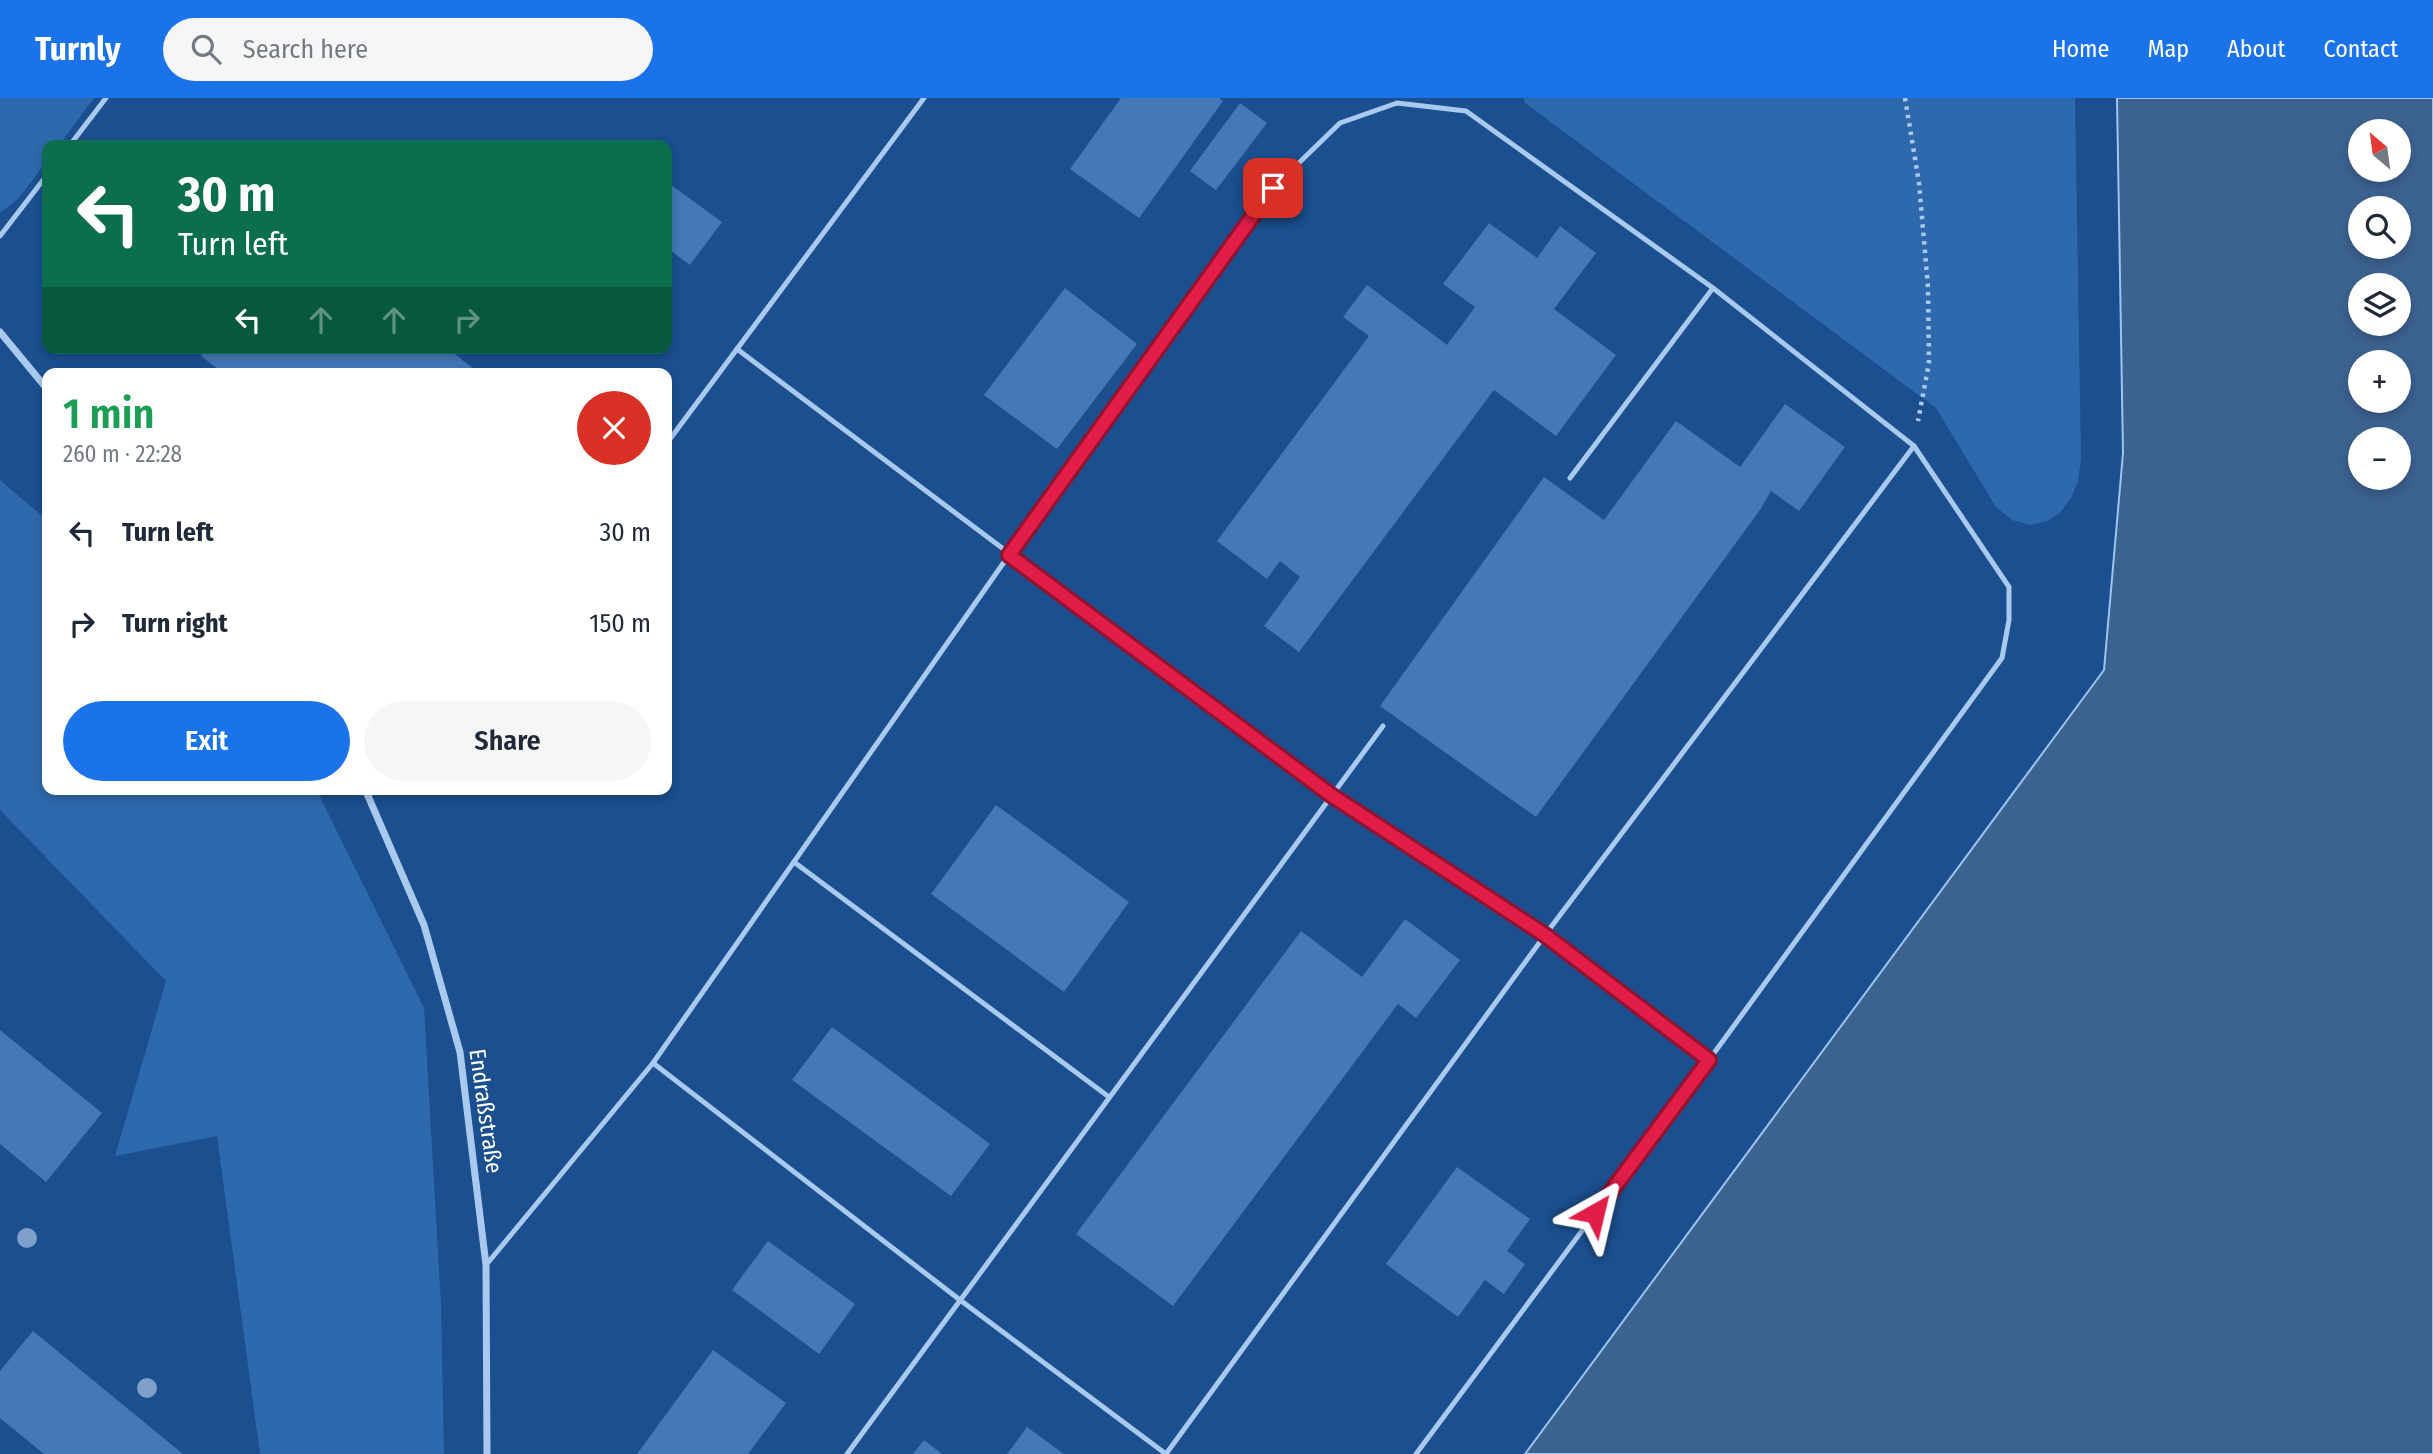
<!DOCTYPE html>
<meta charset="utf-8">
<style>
body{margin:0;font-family:"Fira Sans Condensed",sans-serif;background:#f6f6f7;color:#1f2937;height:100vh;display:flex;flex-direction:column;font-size:26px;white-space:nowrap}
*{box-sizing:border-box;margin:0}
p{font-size:23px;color:#747a83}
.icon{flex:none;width:38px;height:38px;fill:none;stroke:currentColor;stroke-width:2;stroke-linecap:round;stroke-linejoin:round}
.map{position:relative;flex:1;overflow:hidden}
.details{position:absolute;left:42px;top:270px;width:630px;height:427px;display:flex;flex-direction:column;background:#fff;border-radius:14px;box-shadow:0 4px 10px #0003}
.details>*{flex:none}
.banner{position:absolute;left:42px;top:42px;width:630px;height:214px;border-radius:14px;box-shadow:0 4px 10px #0003;background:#0b6e4f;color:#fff;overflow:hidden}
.needle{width:46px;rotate:331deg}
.controls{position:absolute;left:2348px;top:21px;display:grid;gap:14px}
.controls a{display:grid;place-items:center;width:63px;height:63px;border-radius:50%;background:#fff;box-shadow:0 4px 10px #0003;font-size:35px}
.pin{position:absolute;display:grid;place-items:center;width:60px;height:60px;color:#fff;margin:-30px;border-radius:14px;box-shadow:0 4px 10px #0006}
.me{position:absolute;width:77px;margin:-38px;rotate:37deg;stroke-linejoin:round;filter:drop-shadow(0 0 5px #0008)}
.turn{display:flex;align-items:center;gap:24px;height:147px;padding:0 21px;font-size:32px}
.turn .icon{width:91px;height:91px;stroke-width:2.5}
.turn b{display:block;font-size:49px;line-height:60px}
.lanes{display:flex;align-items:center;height:66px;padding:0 21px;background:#0003;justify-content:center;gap:35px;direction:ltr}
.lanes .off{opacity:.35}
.round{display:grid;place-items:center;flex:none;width:74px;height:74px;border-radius:37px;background:#f6f6f7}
.summary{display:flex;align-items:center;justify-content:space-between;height:119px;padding:0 21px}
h1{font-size:42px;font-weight:600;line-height:52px;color:#1e9e55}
.primary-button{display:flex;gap:14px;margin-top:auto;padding:14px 21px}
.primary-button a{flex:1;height:80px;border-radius:42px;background:#1a73e8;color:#fff;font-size:28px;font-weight:600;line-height:80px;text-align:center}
.primary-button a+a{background:#f6f6f7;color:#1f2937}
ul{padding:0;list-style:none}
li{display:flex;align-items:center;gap:21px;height:91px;padding:0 21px}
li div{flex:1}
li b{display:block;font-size:26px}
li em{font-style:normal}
header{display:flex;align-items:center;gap:42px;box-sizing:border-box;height:98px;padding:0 35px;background:#1a73e8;color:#fff}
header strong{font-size:33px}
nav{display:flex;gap:38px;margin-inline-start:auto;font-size:24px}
.search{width:490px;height:63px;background:#f6f6f7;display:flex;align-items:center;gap:18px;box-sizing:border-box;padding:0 24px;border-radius:38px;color:#747a83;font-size:26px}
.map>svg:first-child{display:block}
.green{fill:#2e69ad}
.water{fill:#3c6290;stroke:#9cc4f0;stroke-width:2;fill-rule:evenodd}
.building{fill:#4478b7}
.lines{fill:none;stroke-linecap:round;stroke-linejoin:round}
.path{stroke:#a9c9ee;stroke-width:4.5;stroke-dasharray:3.5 5;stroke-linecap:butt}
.lane{stroke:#a9c9ee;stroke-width:5}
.street{stroke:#a9c9ee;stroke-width:7}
.tree{fill:#7ea0ca}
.route-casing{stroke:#92132f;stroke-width:18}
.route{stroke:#e11d48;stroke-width:12}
.labels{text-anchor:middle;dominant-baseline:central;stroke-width:5;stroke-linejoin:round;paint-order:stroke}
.street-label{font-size:23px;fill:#fff;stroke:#1b4f8f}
</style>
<header>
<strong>Turnly</strong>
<div class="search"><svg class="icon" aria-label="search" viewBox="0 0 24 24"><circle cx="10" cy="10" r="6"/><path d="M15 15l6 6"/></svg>Search here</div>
<nav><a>Home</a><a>Map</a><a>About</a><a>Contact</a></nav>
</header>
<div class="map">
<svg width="2433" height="1356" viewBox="0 0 2433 1356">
<rect width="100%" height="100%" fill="#1b4f8f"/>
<g class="green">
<polygon points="0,0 94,0 59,47 47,47 47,63 18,101 0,115"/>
<polygon points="1524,0 2075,0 2081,361 2078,383 2071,400 2060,415 2045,424 2030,427 2012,422 1996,409 1936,310 1525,5"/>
<polygon points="0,382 47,422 47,691 316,691 424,910 441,1207 444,1356 260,1356 217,1038 115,1058 166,883 0,712"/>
</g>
<path class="water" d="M2117,0h316v1356h-908l579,-784 19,-217zM2361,33h38v39h-38zM2361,110h38v39h-38zM2361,187h38v39h-38zM2361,264h38v39h-38zM2361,341h38v39h-38z"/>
<g class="building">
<polygon points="1121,0 1219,0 1223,3 1139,120 1070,71"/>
<polygon points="1240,5 1267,25 1216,92 1190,73"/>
<polygon points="667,84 722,124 690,167 667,150"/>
<polygon points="1489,125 1537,160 1560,128 1596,155 1554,211 1616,257 1556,338 1494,292 1299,554 1264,528 1300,479 1280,463 1267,481 1217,443 1369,238 1343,219 1367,187 1447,247 1475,209 1443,186"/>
<polygon points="1065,190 1137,246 1057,351 984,297"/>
<polygon points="208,250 447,250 479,275 223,275 201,258"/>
<polygon points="1785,306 1845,349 1799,413 1771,393 1760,412 1536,719 1380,608 1544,379 1604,422 1676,323 1740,369"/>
<polygon points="996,707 1129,804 1064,894 931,796"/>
<polygon points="1405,821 1460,862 1416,920 1398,906 1173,1208 1076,1136 1301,833 1362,879"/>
<polygon points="832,929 990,1046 951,1098 792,982"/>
<polygon points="0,932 102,1015 46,1084 0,1046"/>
<polygon points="1457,1069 1530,1121 1507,1153 1525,1166 1504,1196 1485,1182 1458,1219 1386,1166"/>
<polygon points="768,1143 855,1206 819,1256 732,1192"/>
<polygon points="33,1233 183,1356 44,1356 0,1320 0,1273"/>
<polygon points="713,1252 786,1305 748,1356 637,1356"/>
<polygon points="1027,1329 1064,1356 1007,1356"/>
<polygon points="924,1342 942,1356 913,1356"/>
</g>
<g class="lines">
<polyline class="path" points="1905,0 1919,85 1928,189 1929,265 1918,323"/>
<g class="lane">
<polyline points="70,47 106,0"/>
<polyline points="0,138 47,77"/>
<polyline points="737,251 1331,697 1545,837 1709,962"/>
<polyline points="667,345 924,0"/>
<polyline points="1570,380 1713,190"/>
<polyline points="369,697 376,691"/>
<polyline points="794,764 1109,999"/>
<polyline points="653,965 960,1202 1166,1356"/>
<polyline points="486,1167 653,965 1009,457 1273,90 1340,25 1397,5 1466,13 1713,190 1914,348 2009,489 2009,522 2002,560 1709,962 1416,1356"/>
<polyline points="847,1356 1383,628"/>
<polyline points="1166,1356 1545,837 1914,348"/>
</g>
<g class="street">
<polyline points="0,234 47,291"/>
<polyline points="365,691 424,827 460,954 486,1167 487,1356"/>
</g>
</g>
<g class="tree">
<circle cx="27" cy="1140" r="10"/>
<circle cx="147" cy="1290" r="10"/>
</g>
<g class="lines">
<g class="route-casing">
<polyline id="route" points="1273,90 1009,457 1331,697 1545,837 1709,962 1595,1115"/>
</g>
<use href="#route" class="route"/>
</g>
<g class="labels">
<g class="street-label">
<text transform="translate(486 1013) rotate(82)">Endraßstraße</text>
</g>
</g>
</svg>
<div class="controls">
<a><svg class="needle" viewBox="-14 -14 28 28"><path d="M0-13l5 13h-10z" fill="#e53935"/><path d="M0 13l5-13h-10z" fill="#747a83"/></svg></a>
<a><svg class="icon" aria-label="search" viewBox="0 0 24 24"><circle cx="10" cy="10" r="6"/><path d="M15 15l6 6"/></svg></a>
<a><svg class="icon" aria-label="layers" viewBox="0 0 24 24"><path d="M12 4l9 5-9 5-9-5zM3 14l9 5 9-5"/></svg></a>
<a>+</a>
<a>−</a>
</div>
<div class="pin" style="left:1273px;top:90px;background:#d93025"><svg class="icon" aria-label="arrive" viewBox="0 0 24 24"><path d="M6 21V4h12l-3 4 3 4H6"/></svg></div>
<svg class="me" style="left:1595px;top:1115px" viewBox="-20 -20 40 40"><path d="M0-17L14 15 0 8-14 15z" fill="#e11d48" stroke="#fff" stroke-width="4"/></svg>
<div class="banner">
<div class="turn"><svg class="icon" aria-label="left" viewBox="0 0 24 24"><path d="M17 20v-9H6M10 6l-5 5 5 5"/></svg><div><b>30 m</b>Turn left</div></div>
<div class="lanes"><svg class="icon" aria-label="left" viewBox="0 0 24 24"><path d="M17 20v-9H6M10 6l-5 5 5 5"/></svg><svg class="icon off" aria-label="ahead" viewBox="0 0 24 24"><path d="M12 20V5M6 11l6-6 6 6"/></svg><svg class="icon off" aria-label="ahead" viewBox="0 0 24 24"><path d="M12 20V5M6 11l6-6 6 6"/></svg><svg class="icon off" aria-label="right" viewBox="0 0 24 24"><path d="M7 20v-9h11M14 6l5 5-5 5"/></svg></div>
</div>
<section class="details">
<div class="summary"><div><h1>1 min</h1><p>260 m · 22:28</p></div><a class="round" style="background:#d93025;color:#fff"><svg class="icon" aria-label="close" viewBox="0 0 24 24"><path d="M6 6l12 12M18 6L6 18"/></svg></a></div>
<ul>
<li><svg class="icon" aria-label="left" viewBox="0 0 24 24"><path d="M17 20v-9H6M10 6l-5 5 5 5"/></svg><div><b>Turn left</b></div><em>30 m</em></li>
<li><svg class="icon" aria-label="right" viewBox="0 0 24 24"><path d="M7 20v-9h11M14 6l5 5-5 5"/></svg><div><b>Turn right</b></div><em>150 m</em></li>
</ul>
<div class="primary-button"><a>Exit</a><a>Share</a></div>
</section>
</div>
